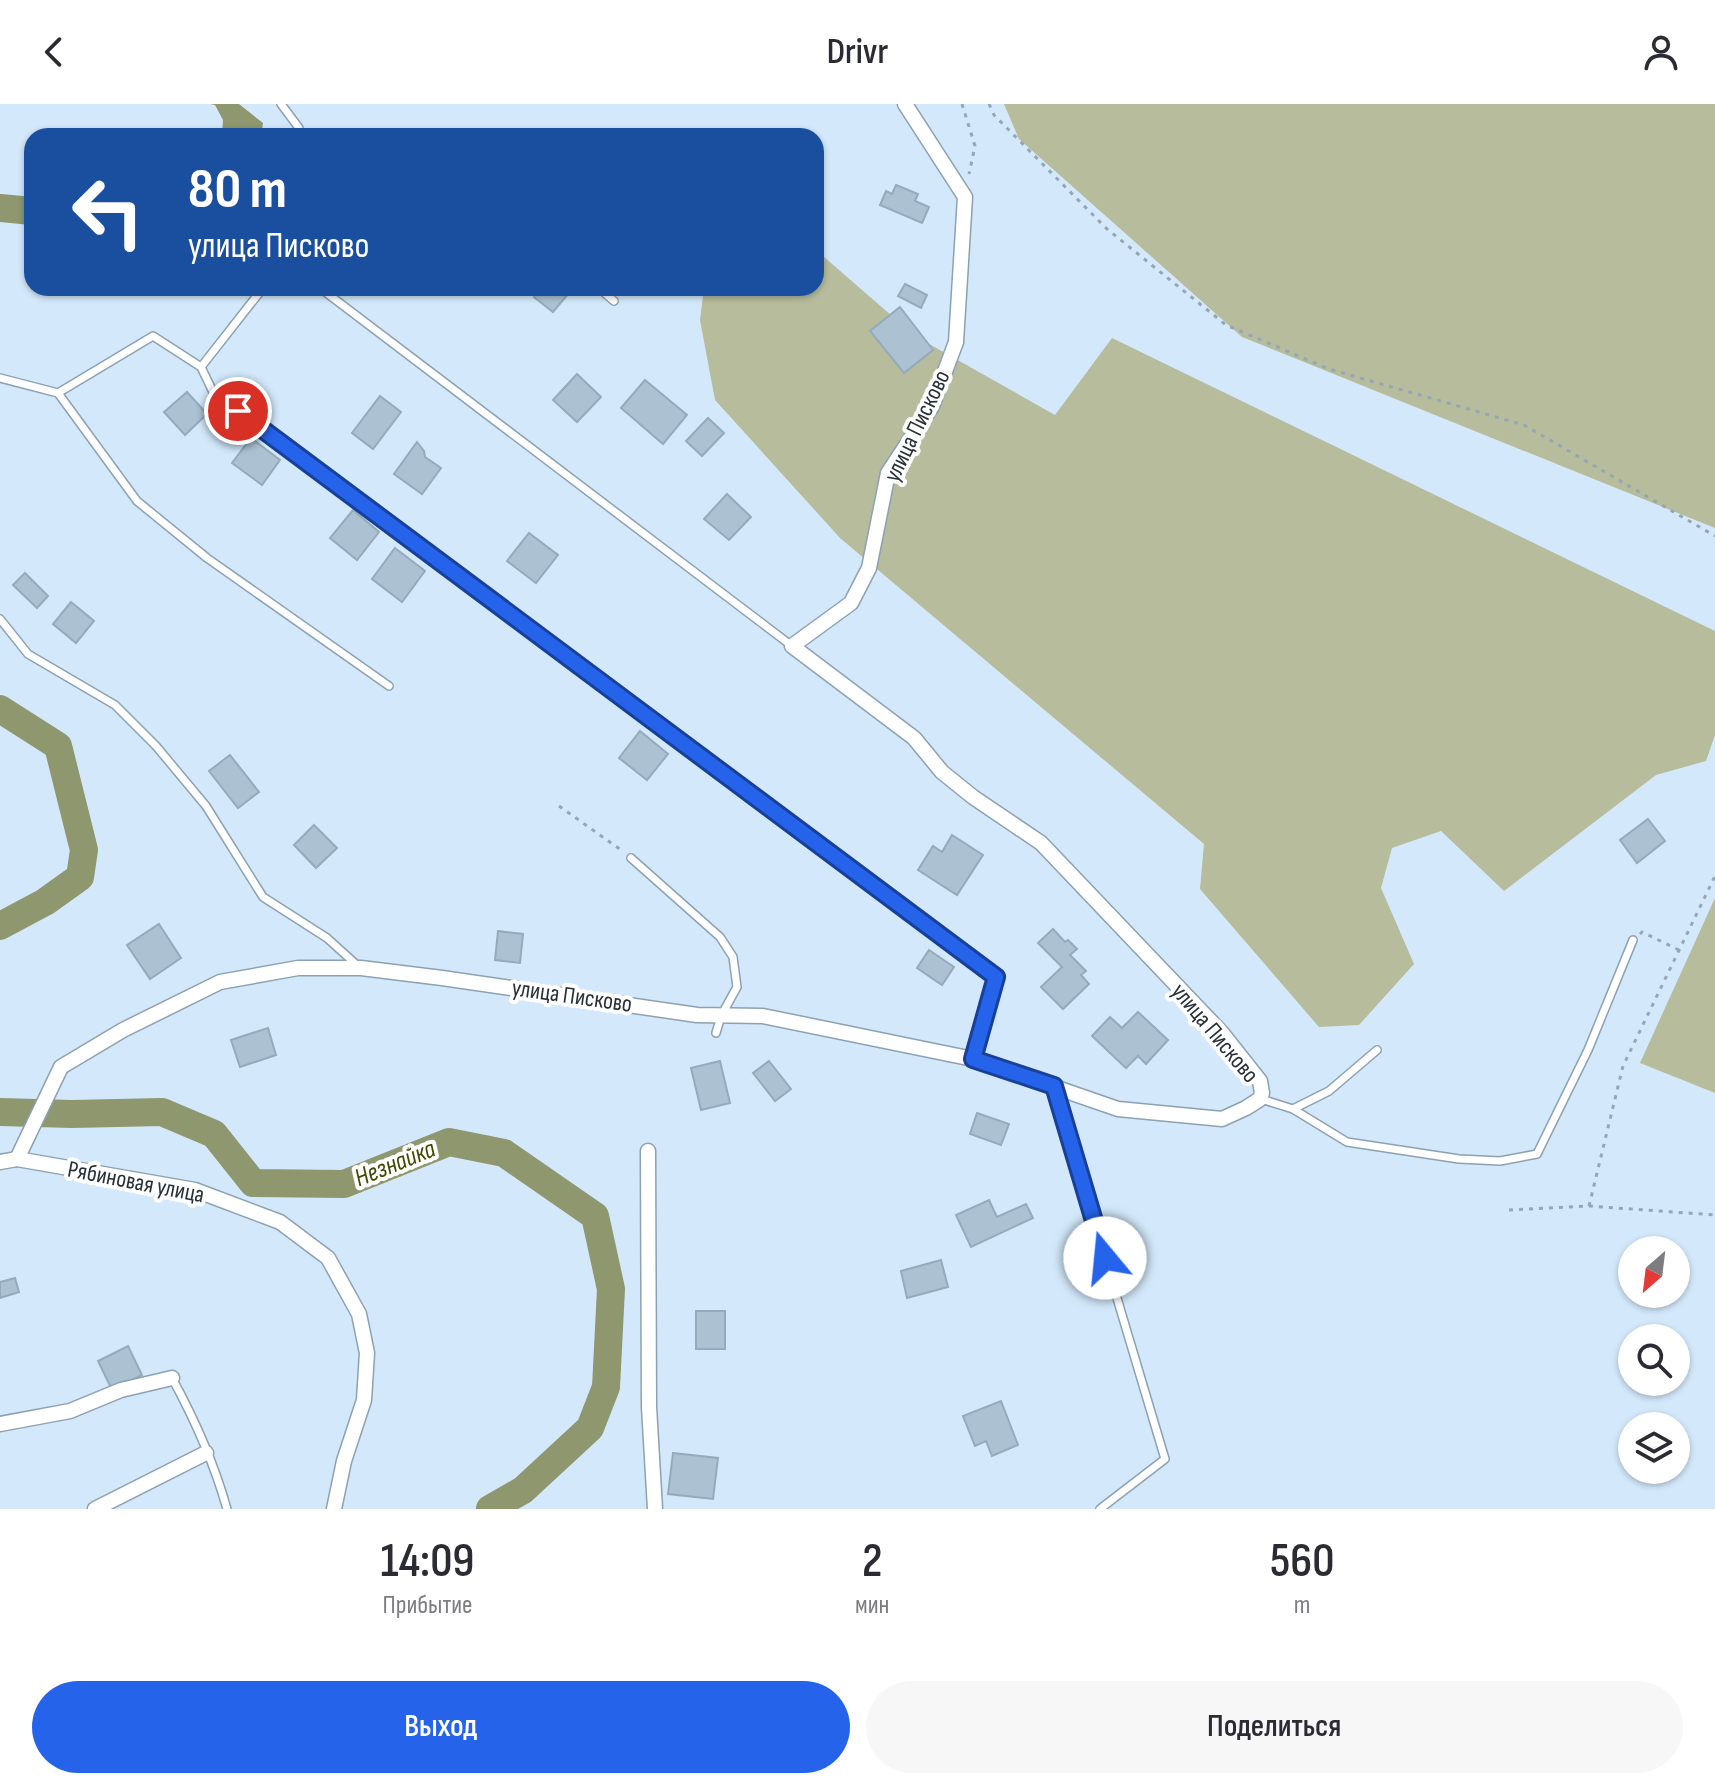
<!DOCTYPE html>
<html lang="ru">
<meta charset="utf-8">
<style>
body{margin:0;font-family:"Sofia Sans Condensed",sans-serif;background:#f7f7f7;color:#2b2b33;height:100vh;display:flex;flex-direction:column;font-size:30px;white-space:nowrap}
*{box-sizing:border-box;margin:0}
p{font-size:26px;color:#7c7c81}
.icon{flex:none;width:44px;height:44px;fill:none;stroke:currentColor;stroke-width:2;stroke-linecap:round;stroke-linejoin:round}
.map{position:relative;height:1405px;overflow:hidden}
.side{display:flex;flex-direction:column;background:#fff;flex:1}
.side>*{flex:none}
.guide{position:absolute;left:24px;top:24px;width:800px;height:168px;border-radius:24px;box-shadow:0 2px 6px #0004;background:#1a4fa0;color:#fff;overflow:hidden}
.needle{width:52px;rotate:208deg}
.controls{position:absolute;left:1618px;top:1132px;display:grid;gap:16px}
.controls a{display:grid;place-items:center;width:72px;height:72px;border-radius:50%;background:#fff;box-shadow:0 2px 6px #0004;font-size:40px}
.pin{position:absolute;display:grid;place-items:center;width:68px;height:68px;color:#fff;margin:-34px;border:4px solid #fff;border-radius:50%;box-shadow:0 2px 8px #0007}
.me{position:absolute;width:88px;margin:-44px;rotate:343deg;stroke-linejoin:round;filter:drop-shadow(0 0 6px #0008)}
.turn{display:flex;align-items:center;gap:28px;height:168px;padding:0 32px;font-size:36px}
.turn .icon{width:104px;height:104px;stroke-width:2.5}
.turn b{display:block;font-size:56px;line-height:68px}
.eta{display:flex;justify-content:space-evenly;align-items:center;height:136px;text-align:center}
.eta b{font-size:48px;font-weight:600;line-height:56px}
.action{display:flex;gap:16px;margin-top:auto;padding:16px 32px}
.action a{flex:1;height:92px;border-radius:48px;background:#2563eb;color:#fff;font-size:32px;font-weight:600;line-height:92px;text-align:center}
.action a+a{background:#f7f7f7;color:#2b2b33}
header{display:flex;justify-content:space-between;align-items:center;height:104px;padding:0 32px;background:#fff;font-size:36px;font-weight:600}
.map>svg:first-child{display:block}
.green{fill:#b6bc9c}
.water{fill:#8f976e}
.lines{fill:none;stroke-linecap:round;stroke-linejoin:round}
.river{stroke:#8f976e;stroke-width:28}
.building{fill:#acc2d3;stroke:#95abbb;stroke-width:2}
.lane-casing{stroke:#8ca1b1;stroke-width:10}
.street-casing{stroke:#8ca1b1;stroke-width:17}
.path{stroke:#95a6b4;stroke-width:3;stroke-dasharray:4 6;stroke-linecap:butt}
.lane{stroke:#fff;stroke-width:7}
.street{stroke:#fff;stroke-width:14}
.route-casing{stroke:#184099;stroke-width:20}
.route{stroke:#2563eb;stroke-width:14}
.labels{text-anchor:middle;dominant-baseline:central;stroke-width:8;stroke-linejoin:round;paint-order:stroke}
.street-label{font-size:24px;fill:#283137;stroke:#fff}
.water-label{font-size:26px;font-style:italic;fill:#414900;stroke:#fff}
</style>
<header><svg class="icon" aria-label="back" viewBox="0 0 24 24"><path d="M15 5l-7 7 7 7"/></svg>Drivr<svg class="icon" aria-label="person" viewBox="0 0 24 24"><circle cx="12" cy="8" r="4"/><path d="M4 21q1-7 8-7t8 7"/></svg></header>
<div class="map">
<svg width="1715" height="1405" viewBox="0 0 1715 1405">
<rect width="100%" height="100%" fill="#d3e9fb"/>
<g class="green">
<polygon points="1004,0 1715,0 1715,424 1242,233 1019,35"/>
<polygon points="816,146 915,232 1055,311 1112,234 1715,527 1715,631 1706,657 1656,671 1504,787 1441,727 1392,744 1381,784 1414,860 1359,921 1319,923 1200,785 1204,740 840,434 715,296 700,216 704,184 816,184"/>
<polygon points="1715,794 1715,989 1640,959"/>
</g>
<polygon class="water" points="210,0 239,0 263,19 261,32 222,32 223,16 215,1"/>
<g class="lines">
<g class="river">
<polyline points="0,104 32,107"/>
<polyline points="0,605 58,642 84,746 80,773 45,798 0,822"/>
<polyline points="0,1008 72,1010 162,1008 214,1030 253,1079 344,1080 449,1038 504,1049 595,1112 611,1185 606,1283 590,1324 523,1386 490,1405"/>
</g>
</g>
<g class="building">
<polygon points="896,81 918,90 915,97 929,103 922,119 880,101 886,87 892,90"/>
<polygon points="905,180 927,191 921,204 898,192"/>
<polygon points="541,184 573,184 553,208 534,193"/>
<polygon points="900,203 933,246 904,269 870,227"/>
<polygon points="577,270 601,293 577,318 553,296"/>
<polygon points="645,276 687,311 663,340 621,304"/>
<polygon points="187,288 207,310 185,331 164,308"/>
<polygon points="380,292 401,308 373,345 352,329"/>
<polygon points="708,314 724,329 702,352 686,337"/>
<polygon points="251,334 280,356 262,381 232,359"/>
<polygon points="417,338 424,347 425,353 441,364 422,390 394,370"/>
<polygon points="727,390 751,413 729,436 704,415"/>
<polygon points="353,406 379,428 357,456 330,434"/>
<polygon points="529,429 558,451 536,479 507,457"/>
<polygon points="395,444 425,467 402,498 372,475"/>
<polygon points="25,469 48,492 37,504 13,481"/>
<polygon points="71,498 94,517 76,539 53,520"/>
<polygon points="640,627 668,650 647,676 619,654"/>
<polygon points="230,651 259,688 238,704 209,667"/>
<polygon points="1648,715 1665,737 1637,759 1620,736"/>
<polygon points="314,721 337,744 316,764 294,741"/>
<polygon points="952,731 983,751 957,791 918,766 933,742 942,748"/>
<polygon points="159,820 181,854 150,875 127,841"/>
<polygon points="1053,825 1065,838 1068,836 1077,845 1070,851 1086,867 1081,871 1089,880 1063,905 1041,883 1062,863 1038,839"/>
<polygon points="498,827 523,830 520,859 495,856"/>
<polygon points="929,846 954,863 942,881 917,864"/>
<polygon points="1138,908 1168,936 1146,960 1138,952 1126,964 1092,932 1110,913 1122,924"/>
<polygon points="268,924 276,951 240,963 231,936"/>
<polygon points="720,957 730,999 701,1006 691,964"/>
<polygon points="769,957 791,985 775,997 753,969"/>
<polygon points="977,1009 1009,1020 1001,1041 970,1030"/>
<polygon points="989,1096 997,1113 1026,1100 1033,1114 971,1143 956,1111"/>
<polygon points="941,1156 948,1183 907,1194 901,1167"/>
<polygon points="15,1174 19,1188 0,1194 0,1178"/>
<rect x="696" y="1207" width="29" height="38"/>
<polygon points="128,1242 142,1271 112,1286 98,1257"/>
<polygon points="1001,1297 1018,1341 992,1352 986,1337 975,1342 963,1312"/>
<polygon points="673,1349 718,1354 713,1395 668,1390"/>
</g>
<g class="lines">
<g class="lane-casing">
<g id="lane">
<polyline points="281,0 299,24 299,32"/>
<polyline points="320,184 792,542"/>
<polyline points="599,184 614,197"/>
<polyline points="201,263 263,184"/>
<polyline points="0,274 58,289 153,232 201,263 213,288 996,873 973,954"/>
<polyline points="58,289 137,397 207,454 389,582"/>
<polyline points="0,515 28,550 115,601 156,642 206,702 263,793 327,834 359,863"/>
<polyline points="631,754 720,833 733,853 737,883 721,912 716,929"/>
<polyline points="1377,946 1329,987 1293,1005 1347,1038 1459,1055 1500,1057 1537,1050 1588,946 1633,836"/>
<polyline points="1054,983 1165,1355 1100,1405"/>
<polyline points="1261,995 1293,1005"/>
<path d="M172,1274c23,42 42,85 55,131"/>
</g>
</g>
<g class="street-casing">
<g id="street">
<polyline points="648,1047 649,1303 655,1405"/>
<polyline points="17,1055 61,963 123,926 220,878 298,864 361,864 442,874 697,911 763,912 973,955 1118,1005 1222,1015 1246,1004 1260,995 1262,989 1260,977 1222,929 1041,739 973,693 942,668 914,634 792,542 851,499 869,464 888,369 932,302 956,238 965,93 905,0"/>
<polyline points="0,1058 17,1055 195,1086 280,1118 328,1154 359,1210 367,1249 364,1296 344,1357 334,1405"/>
<polyline points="0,1320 70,1307 121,1286 172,1274"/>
<polyline points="95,1405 206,1349"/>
</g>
</g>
<g class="path">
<polyline points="962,0 975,42 969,70"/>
<polyline points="989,0 994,11 1107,125 1226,221 1329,265 1524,321 1715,432"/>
<polyline points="559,702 621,746"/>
<polyline points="1640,830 1642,828 1679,846"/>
<polyline points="1589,1102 1623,962 1715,772"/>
<polyline points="1509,1106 1589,1102 1715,1111"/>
</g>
<use href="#lane" class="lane"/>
<use href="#street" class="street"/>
</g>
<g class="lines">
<g class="route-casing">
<polyline id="route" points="238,307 996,873 973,955 1054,982 1105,1154"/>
</g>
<use href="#route" class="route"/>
</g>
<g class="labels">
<g class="street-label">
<text transform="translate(917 322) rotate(-64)">улица Писково</text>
<text transform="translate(572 892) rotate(8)">улица Писково</text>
<text transform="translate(1215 929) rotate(50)">улица Писково</text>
<text transform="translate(136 1078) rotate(11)">Рябиновая улица</text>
</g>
<g class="water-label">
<text transform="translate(395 1060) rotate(-22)">Незнайка</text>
</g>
</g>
</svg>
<div class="controls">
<a><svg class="needle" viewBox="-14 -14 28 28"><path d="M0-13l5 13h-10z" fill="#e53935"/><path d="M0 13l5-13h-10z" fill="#7c7c81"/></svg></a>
<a><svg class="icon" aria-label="search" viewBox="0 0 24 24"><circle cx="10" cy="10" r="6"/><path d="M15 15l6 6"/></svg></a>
<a><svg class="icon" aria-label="layers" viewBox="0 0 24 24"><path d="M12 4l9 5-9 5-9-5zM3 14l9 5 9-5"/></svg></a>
</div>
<div class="pin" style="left:238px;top:307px;background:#d93025"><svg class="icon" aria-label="arrive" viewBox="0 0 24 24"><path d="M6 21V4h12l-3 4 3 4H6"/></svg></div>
<svg class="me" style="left:1105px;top:1154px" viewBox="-20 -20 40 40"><circle r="19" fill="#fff"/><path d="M0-13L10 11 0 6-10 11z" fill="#2563eb"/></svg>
<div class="guide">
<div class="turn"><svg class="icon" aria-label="left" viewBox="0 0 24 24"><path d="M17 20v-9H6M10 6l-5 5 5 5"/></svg><div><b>80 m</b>улица Писково</div></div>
</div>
</div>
<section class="side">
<div class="eta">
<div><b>14:09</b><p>Прибытие</p></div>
<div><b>2</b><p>мин</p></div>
<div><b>560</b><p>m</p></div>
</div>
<div class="action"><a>Выход</a><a>Поделиться</a></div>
</section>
